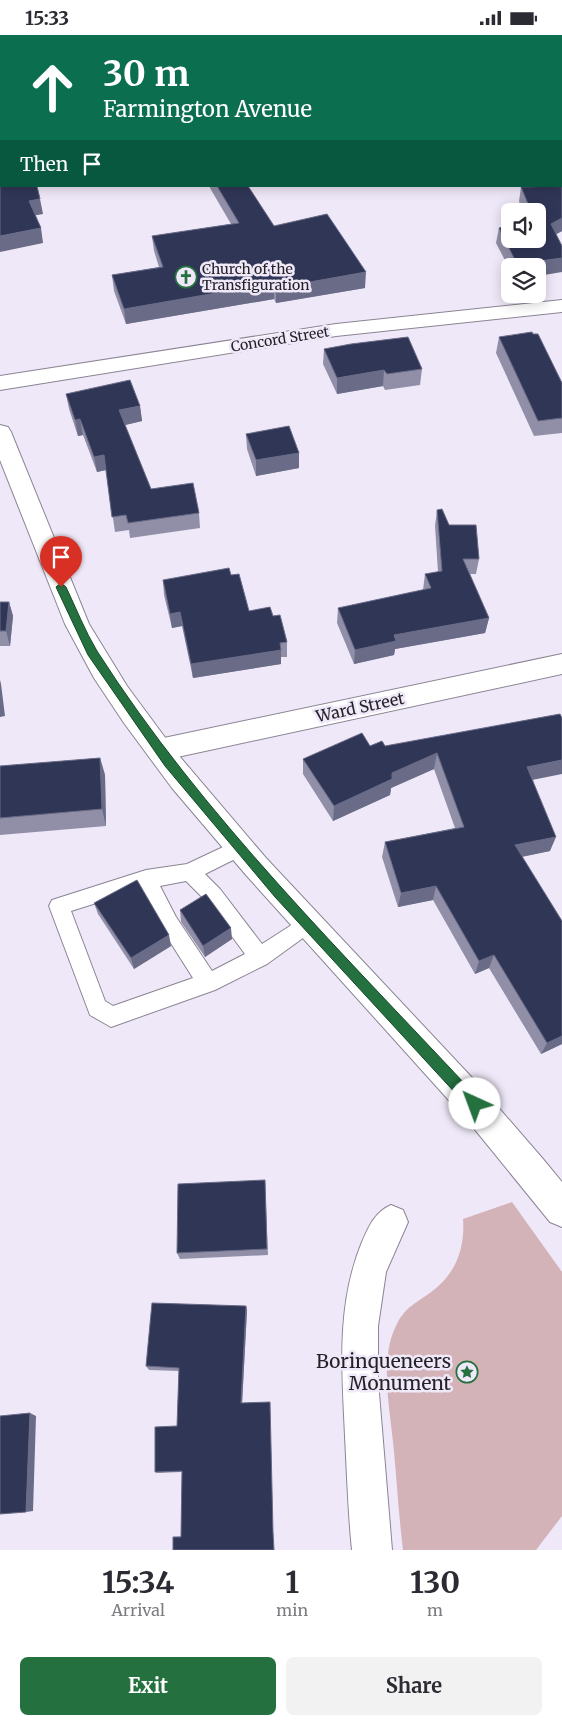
<!DOCTYPE html>
<style>
body{margin:0;font-family:Merriweather,serif;background:#f2f2f3;color:#2b2b33;height:100vh;display:flex;flex-direction:column;font-size:19px;white-space:nowrap}
*{box-sizing:border-box;margin:0}
p{font-size:16px;color:#7c7c81}
.icon{flex:none;width:28px;height:28px;fill:none;stroke:currentColor;stroke-width:2;stroke-linecap:round;stroke-linejoin:round}
.map{position:relative;height:1515px;overflow:hidden}
.side{display:flex;flex-direction:column;background:#fff;flex:1}
.side>*{flex:none}
.top-card{position:absolute;left:0px;top:0px;width:562px;height:152px;box-shadow:0 2px 12px #0003;background:#0b6e4f;color:#fff;overflow:hidden}
.tools{position:absolute;left:501px;top:168px;display:grid;gap:10px}
.tools a{display:grid;place-items:center;width:45px;height:45px;border-radius:8px;background:#fff;box-shadow:0 2px 12px #0003;font-size:25px}
.pin{position:absolute;display:grid;place-items:center;width:42px;height:42px;color:#fff;margin:-51px -21px;border-radius:50% 50% 50% 0;rotate:-45deg;box-shadow:0 0 5px #0007}
.pin .icon{rotate:45deg}
.me{position:absolute;width:55px;margin:-28px;rotate:317deg;stroke-linejoin:round;filter:drop-shadow(0 0 4px #0008)}
.turn{display:flex;align-items:center;gap:18px;height:105px;padding:0 20px;font-size:22px}
.turn .icon{width:65px;height:65px;stroke-width:2.5}
.turn b{display:block;font-size:35px;line-height:42px}
.then{display:flex;align-items:center;height:48px;padding:0 20px;background:#0003;gap:10px;font-size:19px}
.eta{display:flex;justify-content:space-evenly;align-items:center;height:85px;text-align:center}
.eta b{font-size:30px;font-weight:700;line-height:35px}
.primary-button{display:flex;gap:10px;margin-top:auto;padding:10px 20px}
.primary-button a{flex:1;height:58px;border-radius:8px;background:#24703f;color:#fff;font-size:20px;font-weight:700;line-height:58px;text-align:center}
.primary-button a+a{background:#f2f2f3;color:#2b2b33}
.status{display:flex;justify-content:space-between;align-items:center;height:35px;padding:0 25px;background:#fff;direction:ltr}
.status svg{height:14px;fill:currentColor}
.map>svg:first-child{display:block}
.green{fill:#d4b3b8}
.lines{fill:none;stroke-linecap:round;stroke-linejoin:round}
.service-casing{stroke:#8b8493;stroke-width:2}
.minor-casing{stroke:#8b8493;stroke-width:2}
.secondary-casing{stroke:#8b8493;stroke-width:2}
.service{fill:#fff;fill-rule:evenodd}
.minor{fill:#fff;fill-rule:evenodd}
.secondary{fill:#fff;fill-rule:evenodd}
.wall{fill:#908fa7}
.shaded-wall{fill:#696b87}
.building{fill:#303656;stroke:#696b87}
.route{fill:#24703f;stroke:#174929}
.labels{text-anchor:middle;dominant-baseline:central;stroke-width:5;stroke-linejoin:round;paint-order:stroke}
.far-poi-label{font-size:14px;fill:#242227;stroke:#efe8f8;text-anchor:start}
.far-street-label{font-size:14px;fill:#242227;stroke:#efe8f8}
.street-label{font-size:16px;fill:#242227;stroke:#efe8f8}
.near-poi-label{font-size:19px;fill:#242227;stroke:#efe8f8;text-anchor:end}
</style>
<div class="status"><b>15:33</b><svg viewBox="0 0 49 12"><path d="M0 12V9h3v3zM5 12V6h3v6zM10 12V3h3v9zM15 12V0h3v12zM26 1h20v11H26zM47 4h2v5h-2z"/></svg></div>
<div class="map">
<svg width="562" height="1515" viewBox="0 0 562 1515">
<rect width="100%" height="100%" fill="#efe8f8"/>
<path class="green" d="M512,1167l50,70v244l-26,34h-133c-4,-32 -6,-66 -9,-98 -3,-37 -15,-90 1,-124 10,-23 23,-25 40,-39 22,-18 30,-42 28,-70z"/>
<g class="lines">
<g class="service-casing">
<path id="service" d="M238,805l7,2 3,6 -3,6 -40,20 15,15 42,55 45,-29 7,3 3,6 -3,6 -47,34 -52,26 -104,37 -21,-12 -41,-109 3,-6 94,-30 41,-6zM186,846l20,20 39,53 -33,17 -36,-54 -16,-31zM141,854l21,40 31,49 -80,28 -8,-5 -34,-90z"/>
</g>
<g class="minor-casing">
<g id="minor">
<polygon points="562,265 562,277 336,301 0,355 0,341 336,289"/>
<polygon points="562,619 562,639 159,726 150,723 146,715 150,707 159,704"/>
<path d="M391,1170l12,5 5,12 -22,50 -8,54v55l14,169h-40c-4,-38 -5,-76 -7,-114 -3,-66 -9,-131 17,-194 7,-16 13,-30 29,-37z"/>
</g>
</g>
<g class="secondary-casing">
<polygon id="secondary" points="0,390 8,392 11,397 89,589 127,651 175,716 266,823 478,1049 543,1124 562,1147 562,1192 550,1187 472,1091 246,840 172,753 124,688 94,643 65,589 0,425"/>
</g>
<use href="#service" class="service"/>
<use href="#minor" class="minor"/>
<use href="#secondary" class="secondary"/>
</g>
<g class="wall">
<rect x="561" y="3" width="1" height="110"/>
<polygon points="562,149 562,196 556,199 538,231 510,231 510,235 496,208 499,193 538,204 538,176 522,176 519,166 521,152"/>
<polygon points="210,151 248,151 274,191 365,253 276,268 274,264 126,289 114,256 112,240 159,232 154,216 152,201 231,189 210,153"/>
<polygon points="499,302 562,348 562,398 534,401 496,318"/>
<polygon points="324,314 422,334 420,350 385,355 383,351 337,359 323,329"/>
<polygon points="66,359 140,371 142,386 125,390 151,454 199,478 200,493 130,503 129,495 115,497 106,435 97,437 83,400 78,401 69,374"/>
<polygon points="246,399 299,418 299,433 256,441 247,414"/>
<polygon points="437,475 479,524 476,539 470,539 489,583 485,598 395,614 394,620 354,629 337,588 338,573 423,555 425,539 438,537 435,491"/>
<polygon points="231,540 249,576 273,581 287,607 287,622 281,622 281,629 193,643 182,591 172,593 164,560 163,545"/>
<polygon points="0,567 9,567 13,581 10,611 0,611"/>
<polygon points="560,679 533,745 550,816 522,822 562,1009 541,1019 489,933 475,939 433,865 398,872 382,822 385,807 455,793 434,734 391,753 390,760 333,786 303,739 303,724 370,711 385,711"/>
<polygon points="100,723 105,740 106,791 0,800 0,731"/>
<polygon points="94,868 171,911 134,934 98,879"/>
<polygon points="180,875 232,904 205,922 181,887"/>
<polygon points="265,1145 268,1220 180,1224 177,1218"/>
<polygon points="246,1271 247,1275 242,1368 273,1496 173,1502 181,1501 182,1437 158,1438 155,1437 177,1391 179,1336 149,1335 146,1331"/>
</g>
<g class="shaded-wall">
<polygon points="45,0 54,0 53,1 44,1"/>
<polygon points="40,164 43,179 32,181 29,166"/>
<polygon points="562,183 562,196 548,204 551,189"/>
<polygon points="41,193 43,208 0,217 0,201"/>
<polygon points="562,223 562,237 538,241 538,231 517,231 517,229"/>
<polygon points="366,237 365,253 276,268 276,253"/>
<polygon points="274,248 274,264 126,289 124,274"/>
<polygon points="384,335 383,351 337,359 337,343"/>
<polygon points="140,371 142,386 121,391 119,375"/>
<polygon points="80,384 83,400 78,401 75,385"/>
<polygon points="299,418 299,433 256,441 256,425"/>
<polygon points="104,420 106,435 97,437 94,422"/>
<polygon points="9,567 13,581 10,611 6,596"/>
<polygon points="180,577 182,591 172,593 170,579"/>
<polygon points="489,583 485,598 395,614 394,620 354,629 355,615 394,600"/>
<polygon points="281,615 281,629 193,643 191,629"/>
<polygon points="0,645 1,649 5,681 0,682"/>
<polygon points="437,718 434,734 391,753 390,760 333,786 334,771 392,738"/>
<polygon points="100,723 105,740 106,791 102,774"/>
<polygon points="562,725 562,739 522,747 527,732"/>
<polygon points="556,802 550,816 510,824 515,810"/>
<polygon points="436,851 433,865 398,872 401,858"/>
<polygon points="231,893 232,904 205,922 203,911"/>
<polygon points="169,900 171,911 134,934 131,923"/>
<polygon points="494,920 489,933 475,939 479,926"/>
<polygon points="562,1001 562,1009 541,1019 547,1008"/>
<polygon points="246,1271 247,1275 242,1370 241,1368"/>
<polygon points="30,1378 36,1381 33,1476 26,1477"/>
</g>
<g class="building">
<polygon points="0,0 45,0 44,1 1,1 1,151 37,151 40,164 29,166 41,193 0,201"/>
<polygon points="118,0 517,0 536,1 118,1"/>
<rect x="561" y="3" width="1" height="94"/>
<polygon points="561,149 562,149 562,183 551,189 562,211 562,223 517,229 499,193 510,191 510,204 538,204 538,176 531,176 521,152 561,151"/>
<polygon points="217,151 248,151 274,191 327,179 366,237 276,253 274,248 124,274 112,240 163,232 152,201 239,188"/>
<polygon points="532,297 533,299 538,299 562,348 562,383 538,386 499,302"/>
<polygon points="408,302 422,334 387,339 384,335 337,343 324,314 351,309"/>
<polygon points="130,345 140,371 119,375 151,454 193,448 199,478 128,488 126,480 112,482 104,420 94,422 80,384 75,385 66,359"/>
<polygon points="289,391 299,418 256,425 246,399"/>
<polygon points="442,474 449,490 476,490 479,524 463,524 489,583 394,600 396,606 355,615 338,573 431,553 425,539 442,536 437,475"/>
<polygon points="229,533 231,540 239,539 249,576 270,572 273,581 280,580 287,607 280,608 281,615 191,629 180,577 170,579 163,545"/>
<polygon points="0,567 9,567 6,596 0,596"/>
<polygon points="560,679 562,683 562,725 527,732 556,802 515,810 562,886 562,1001 547,1008 494,920 479,926 436,851 401,858 385,807 464,792 437,718 392,738 392,744 334,771 303,724 362,698 370,711 382,706 385,711"/>
<polygon points="100,723 102,774 0,783 0,731"/>
<polygon points="137,845 169,900 131,923 94,868"/>
<polygon points="206,859 231,893 203,911 180,875"/>
<polygon points="265,1145 267,1214 177,1218 178,1149"/>
<polygon points="152,1268 246,1271 241,1368 270,1367 273,1497 274,1515 173,1515 173,1502 181,1502 182,1436 155,1437 155,1392 177,1391 179,1333 146,1331"/>
<polygon points="30,1378 26,1477 0,1479 0,1381"/>
</g>
<path class="route" d="M61,548l5,4c10,21 19,44 31,64 106,166 249,305 382,448l2,5 -2,5 -4,2 -5,-2 -195,-212 -110,-131 -77,-111 -32,-68z"/>
<defs>
<g id="church-ring" transform="scale(1.125)"><circle r="9.5" fill="#efe8f8" stroke="#24703f" stroke-width="1.5"/><path d="M-1.2-6h2.4v3.5h3.3v2.4h-3.3V6h-2.4V-.1h-3.3v-2.4h3.3Z" fill="#24703f"/></g>
<g id="sight-ring" transform="scale(1.125)"><circle r="9.5" fill="#efe8f8" stroke="#24703f" stroke-width="1.5"/><path d="M0-6L1.8-2.2L6-1.7L2.9 1.2L3.7 5.4L0 3.3L-3.7 5.4L-2.9 1.2L-6-1.7L-1.8-2.2Z" fill="#24703f"/></g>
</defs>
<g fill-rule="evenodd">
<use href="#church-ring" x="186" y="242"/>
<use href="#sight-ring" x="467" y="1337"/>
</g>
<g class="labels">
<g class="far-poi-label">
<text x="202" y="234">Church of the<tspan x="202" dy="16">Transfiguration</tspan></text>
</g>
<g class="far-street-label">
<text transform="translate(280 304) rotate(-9)">Concord Street</text>
</g>
<g class="street-label">
<text transform="translate(360 672) rotate(-12)">Ward Street</text>
</g>
<g class="near-poi-label">
<text x="451" y="1326">Borinqueneers<tspan x="451" dy="22">Monument</tspan></text>
</g>
</g>
</svg>
<div class="tools">
<a><svg class="icon" aria-label="sound" viewBox="0 0 24 24"><path d="M4 9h4l5-4v14l-5-4H4zM17 9q2 3 0 6"/></svg></a>
<a><svg class="icon" aria-label="layers" viewBox="0 0 24 24"><path d="M12 4l9 5-9 5-9-5zM3 14l9 5 9-5"/></svg></a>
</div>
<div class="pin" style="left:61px;top:552px;background:#d93025"><svg class="icon" aria-label="arrive" viewBox="0 0 24 24"><path d="M6 21V4h12l-3 4 3 4H6"/></svg></div>
<svg class="me" style="left:475px;top:1069px" viewBox="-20 -20 40 40"><circle r="19" fill="#fff"/><path d="M0-13L10 11 0 6-10 11z" fill="#24703f"/></svg>
<div class="top-card">
<div class="turn"><svg class="icon" aria-label="ahead" viewBox="0 0 24 24"><path d="M12 20V5M6 11l6-6 6 6"/></svg><div><b>30 m</b>Farmington Avenue</div></div>
<div class="then">Then<svg class="icon" aria-label="arrive" viewBox="0 0 24 24"><path d="M6 21V4h12l-3 4 3 4H6"/></svg></div>
</div>
</div>
<section class="side">
<div class="eta">
<div><b>15:34</b><p>Arrival</p></div>
<div><b>1</b><p>min</p></div>
<div><b>130</b><p>m</p></div>
</div>
<div class="primary-button"><a>Exit</a><a>Share</a></div>
</section>
